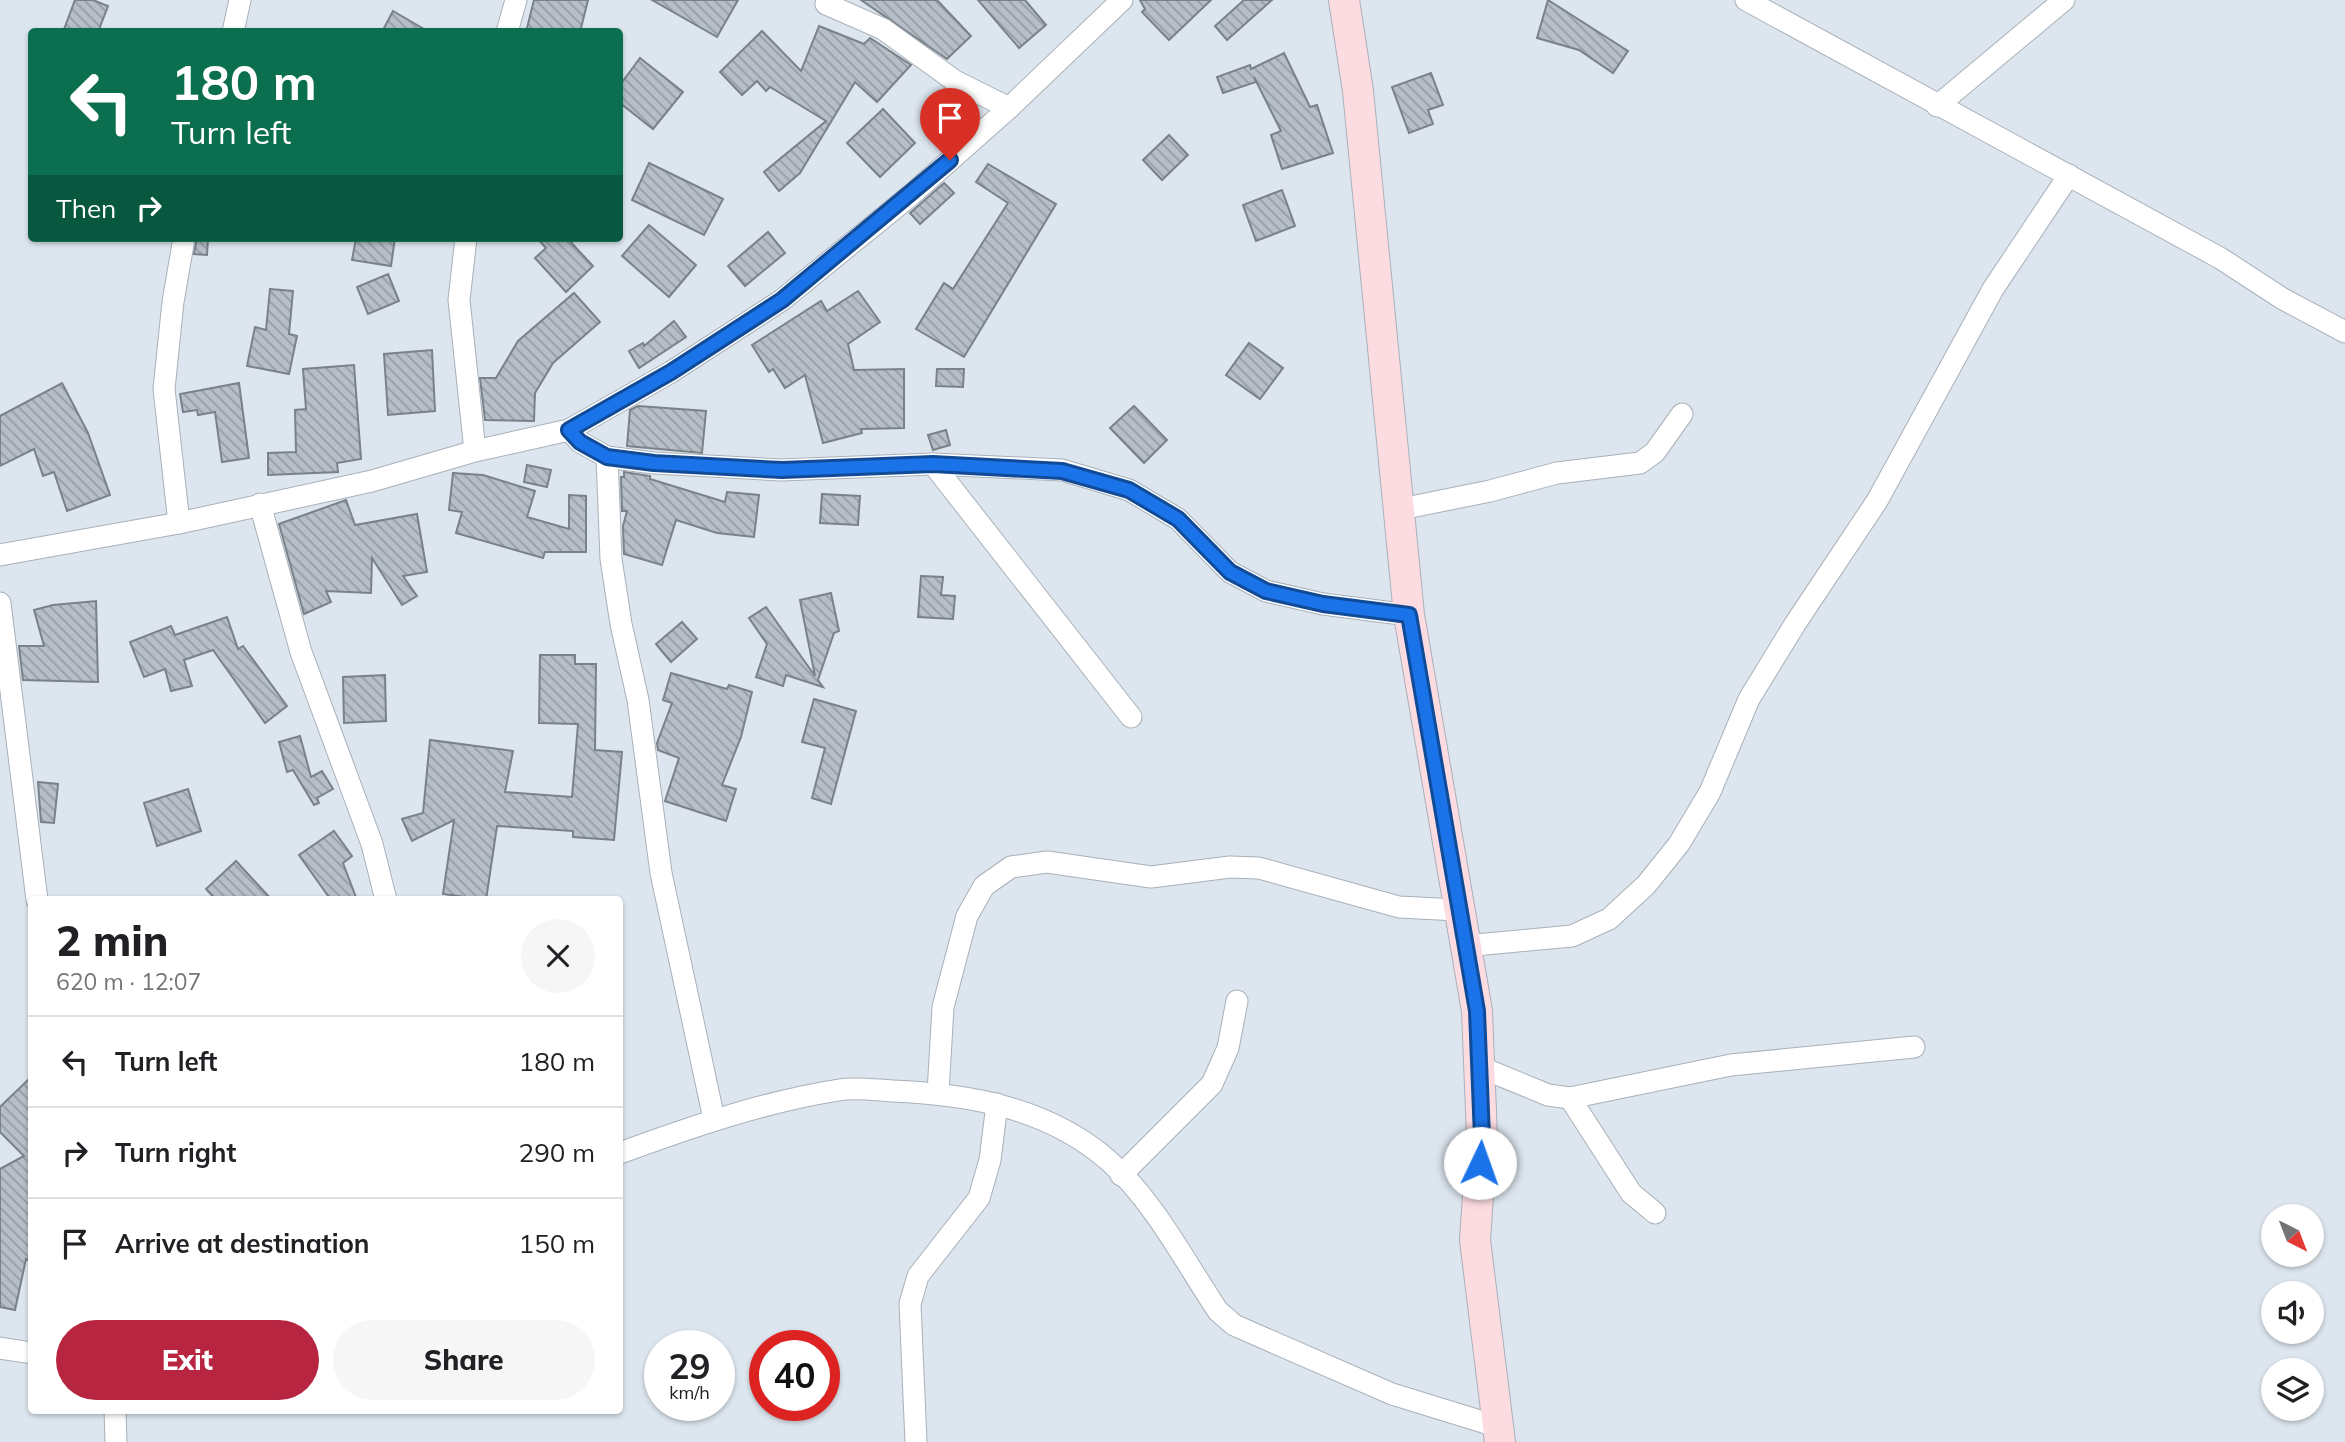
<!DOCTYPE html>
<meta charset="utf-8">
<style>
body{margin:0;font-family:Mulish,sans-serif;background:#f6f6f6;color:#202124;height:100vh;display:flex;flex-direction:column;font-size:26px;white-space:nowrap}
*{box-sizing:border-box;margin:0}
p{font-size:23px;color:#757577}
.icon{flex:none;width:38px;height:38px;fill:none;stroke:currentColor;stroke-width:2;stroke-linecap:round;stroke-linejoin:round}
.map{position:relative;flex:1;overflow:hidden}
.details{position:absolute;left:28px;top:896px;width:595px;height:518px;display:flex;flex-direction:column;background:#fff;border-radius:7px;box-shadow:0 2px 5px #0004}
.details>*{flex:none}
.hud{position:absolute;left:28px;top:28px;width:595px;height:214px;border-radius:7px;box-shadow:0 2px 5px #0004;background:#0b6e4f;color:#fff;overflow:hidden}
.needle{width:46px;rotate:138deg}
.buttons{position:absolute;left:2261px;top:1204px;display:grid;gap:14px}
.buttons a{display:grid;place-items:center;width:63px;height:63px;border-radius:50%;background:#fff;box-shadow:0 2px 5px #0004;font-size:35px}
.speed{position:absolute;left:644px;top:1330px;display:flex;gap:14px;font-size:35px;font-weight:700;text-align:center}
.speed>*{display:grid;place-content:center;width:91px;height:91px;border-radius:50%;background:#fff;box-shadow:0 2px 5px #0004;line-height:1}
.speed small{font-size:18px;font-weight:400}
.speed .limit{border:10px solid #d22;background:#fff;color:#111}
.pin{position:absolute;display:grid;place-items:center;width:60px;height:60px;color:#fff;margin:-72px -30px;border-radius:50% 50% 50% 0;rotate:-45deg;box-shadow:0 0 7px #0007}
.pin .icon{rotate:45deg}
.me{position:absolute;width:77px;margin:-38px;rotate:3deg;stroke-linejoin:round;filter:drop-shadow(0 0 5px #0008)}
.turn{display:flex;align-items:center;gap:24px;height:147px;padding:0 28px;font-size:32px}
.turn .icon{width:91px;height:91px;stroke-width:2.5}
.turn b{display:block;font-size:49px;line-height:60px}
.then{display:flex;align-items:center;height:66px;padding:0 28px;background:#0003;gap:14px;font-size:26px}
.round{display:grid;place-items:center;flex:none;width:74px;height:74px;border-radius:37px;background:#f6f6f6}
.overview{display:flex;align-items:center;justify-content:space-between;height:119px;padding:0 28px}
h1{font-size:42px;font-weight:800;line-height:52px}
.button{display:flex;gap:14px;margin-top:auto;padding:14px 28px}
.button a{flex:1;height:80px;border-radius:42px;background:#b72540;color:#fff;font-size:28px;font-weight:800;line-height:80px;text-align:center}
.button a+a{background:#f6f6f6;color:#202124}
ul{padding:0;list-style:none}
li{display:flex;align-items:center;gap:21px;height:91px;padding:0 28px;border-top:2px solid #e0e0e0}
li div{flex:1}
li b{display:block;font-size:26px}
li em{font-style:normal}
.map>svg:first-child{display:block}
.building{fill:url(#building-back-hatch);stroke:#798189;stroke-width:2}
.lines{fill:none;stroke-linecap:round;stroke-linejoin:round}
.street-casing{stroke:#a8b1b9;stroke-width:23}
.secondary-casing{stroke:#a8b1b9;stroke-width:32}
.street{stroke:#fff;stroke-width:21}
.secondary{stroke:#fddce1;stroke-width:30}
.route-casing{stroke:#114b97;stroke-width:18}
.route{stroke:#1a73e8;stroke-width:12}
</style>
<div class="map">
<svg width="2345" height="1442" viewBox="0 0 2345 1442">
<defs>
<pattern id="building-back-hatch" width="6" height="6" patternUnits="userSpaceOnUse" patternTransform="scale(1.75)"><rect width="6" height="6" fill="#b6bfc7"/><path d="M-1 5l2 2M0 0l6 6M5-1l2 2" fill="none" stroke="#959ca3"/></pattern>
</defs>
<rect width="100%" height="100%" fill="#dde6ef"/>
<g class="building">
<polygon points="75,0 93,0 108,6 98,32 63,32"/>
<polygon points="534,0 588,0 580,32 526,32"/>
<polygon points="652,0 738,0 717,37"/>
<polygon points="861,0 937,0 971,36 947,59"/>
<polygon points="978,0 1025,0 1046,25 1019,48"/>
<polygon points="1140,0 1211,0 1169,40 1142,12 1145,9"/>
<polygon points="1244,0 1272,0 1227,40 1215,26"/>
<polygon points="1548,0 1628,51 1613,73 1579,50 1537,38"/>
<polygon points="393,11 429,32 382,32"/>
<polygon points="819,26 864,44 870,38 911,65 877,102 855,82 800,173 779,191 764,172 826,121 770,87 766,91 757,81 742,95 720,72 762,31 801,71"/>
<polygon points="1284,53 1310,107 1317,105 1333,153 1282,169 1271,135 1281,131 1254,77 1256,82 1223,93 1217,77 1250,65 1251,69"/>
<polygon points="640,58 683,92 653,129 620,103 620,85"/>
<polygon points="1431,73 1443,105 1428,110 1433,124 1409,133 1392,87"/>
<polygon points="883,109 915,143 880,177 847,143"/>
<polygon points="1169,135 1188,155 1162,180 1143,160"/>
<polygon points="649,163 723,199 704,235 632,200"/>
<polygon points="988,164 1056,204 964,357 916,329 944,283 953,289 1008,203 976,182"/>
<polygon points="944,183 954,193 920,224 910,213"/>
<polygon points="1282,190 1295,226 1256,241 1243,205"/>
<polygon points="649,225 696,265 669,297 622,256"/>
<polygon points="768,232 785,253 745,286 728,266"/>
<polygon points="197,238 208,238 207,255 194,254"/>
<polygon points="356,238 395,238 391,266 352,260"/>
<polygon points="537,238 567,238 593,266 566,292 535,258 546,248"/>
<polygon points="388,274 399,301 368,314 357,287"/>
<polygon points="270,289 293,291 289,334 297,336 289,374 247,366 255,327 266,330"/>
<polygon points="858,291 880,322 848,344 854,370 904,369 904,428 861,429 862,433 823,443 805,375 785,388 773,369 769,372 752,345 821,301 827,311"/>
<polygon points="574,293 600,322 553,363 535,393 534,421 485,420 480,378 496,378 518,341"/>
<polygon points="674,321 686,337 639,368 629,351 643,343 644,346"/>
<polygon points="1249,343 1283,368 1260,399 1226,375"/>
<polygon points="432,350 435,411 388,415 384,354"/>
<polygon points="354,365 361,459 337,463 338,472 268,475 268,453 296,452 295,410 306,409 303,369"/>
<polygon points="937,369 964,369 963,387 936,386"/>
<polygon points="62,383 88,433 110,495 67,511 54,472 43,476 34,449 0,466 0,416"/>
<polygon points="239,383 249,458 222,462 215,412 198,415 197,410 183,412 180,394"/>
<polygon points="638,406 706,411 702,453 627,446 630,410"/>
<polygon points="1134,406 1167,440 1144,463 1110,428"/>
<polygon points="946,430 950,445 933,450 928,435"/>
<polygon points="527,465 551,470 547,487 524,482"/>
<polygon points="624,472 650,476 650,479 725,502 727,492 759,495 754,537 717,533 676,520 662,565 624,554 623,526 627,511 622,511 621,477 624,477"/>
<polygon points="453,473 483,475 535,491 527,517 569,529 569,495 586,496 586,552 545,552 543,558 456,533 462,512 449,510"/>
<polygon points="822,494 860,496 858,525 820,523"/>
<polygon points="346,500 355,525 417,514 427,572 403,576 417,596 402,605 372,558 371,593 326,591 331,602 304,614 279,524"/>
<polygon points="921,576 943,577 941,595 955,596 953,619 918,617"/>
<polygon points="831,593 839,631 834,633 818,680 823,687 786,675 783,686 756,677 767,644 749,618 766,607 815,676 800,600"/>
<polygon points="96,601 98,682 23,680 19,646 44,646 34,610 53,605"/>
<polygon points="227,617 238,649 243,646 287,706 265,723 213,650 184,660 192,686 171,691 165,669 144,677 130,642 171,626 175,635"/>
<polygon points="682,622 697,639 671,662 656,644"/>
<polygon points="540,655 575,655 575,664 596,664 595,750 622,752 614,840 573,837 573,831 497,826 486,900 443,894 454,820 412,841 402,819 423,813 430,740 513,751 505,792 572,797 578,724 539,723"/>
<polygon points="671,673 727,689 729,685 752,692 741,737 722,785 736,789 726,821 665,801 679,758 658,750 657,743 672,703 663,700"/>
<polygon points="385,675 386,721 344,723 343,677"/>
<polygon points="814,699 856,711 831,804 812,798 825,748 802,742"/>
<polygon points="300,736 311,777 322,771 333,789 317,798 319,803 314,805 293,770 287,772 279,742"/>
<polygon points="38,782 58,784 54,823 41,822"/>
<polygon points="188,789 201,831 157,846 144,803"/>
<polygon points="334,831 352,856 343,863 357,900 331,900 299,855"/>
<polygon points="236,861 272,900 216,900 206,889"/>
<polygon points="32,1076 32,1262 26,1259 15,1310 0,1307 0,1169 24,1156 0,1132 0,1107"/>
</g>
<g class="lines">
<g class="street-casing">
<g id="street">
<polyline points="1746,0 2220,258 2283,299 2345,332"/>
<polyline points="826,4 883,29 955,81 1009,108"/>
<polyline points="233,32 240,0"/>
<polyline points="507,32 516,0"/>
<polyline points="1937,106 2064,0"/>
<polyline points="466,238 459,300 475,451"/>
<polyline points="569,430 580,442 607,457 654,463 781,470 933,464 1062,470 1129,490 1178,519 1230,572 1266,591 1323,604 1409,615"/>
<polyline points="607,457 611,559 621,624 638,700 661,873 714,1119"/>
<polyline points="933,464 1131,717"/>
<polyline points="260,504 301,652 372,844 386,900"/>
<polyline points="1401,509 1490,491 1557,473 1640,463 1655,452 1682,414"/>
<polyline points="179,523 164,389 173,302 184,238"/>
<polyline points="0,555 179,523 372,481 475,451 569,430 671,372 782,300 911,195 1009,108 1122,0"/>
<polyline points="0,603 37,900"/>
<polyline points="1465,946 1572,936 1609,919 1646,885 1679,844 1710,792 1749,699 1795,624 1877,501 1993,289 2069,175"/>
<polyline points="1480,1067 1548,1095 1570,1098 1731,1065 1914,1047"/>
<polyline points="938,1093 943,1007 967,916 984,886 1011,867 1047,862 1151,877 1230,867 1259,868 1399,907 1458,910"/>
<polyline points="1570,1098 1631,1193 1655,1213"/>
<path d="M620,1153c71,-26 143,-51 219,-63 16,-3 36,0 53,1 77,3 157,17 217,70 45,40 76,101 109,150l16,14 158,69 104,32"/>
<polyline points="1121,1175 1212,1084 1228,1048 1237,1001"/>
<polyline points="0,1348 32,1353"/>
<polyline points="115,1410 116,1442"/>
<polyline points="916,1442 910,1304 918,1276 979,1198 990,1160 997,1104"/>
</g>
</g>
<g class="secondary-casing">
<polyline id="secondary" points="1344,0 1358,91 1409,615 1477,1011 1482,1137 1475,1240 1500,1442"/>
</g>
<use href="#street" class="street"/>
<use href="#secondary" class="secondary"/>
</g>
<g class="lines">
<g class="route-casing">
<polyline id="route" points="950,160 782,300 671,372 569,430 580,442 607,457 654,463 782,470 933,464 1062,471 1129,490 1178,519 1230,572 1266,591 1323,604 1409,615 1477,1011 1482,1137 1480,1163"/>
</g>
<use href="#route" class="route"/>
</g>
</svg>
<div class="buttons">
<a><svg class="needle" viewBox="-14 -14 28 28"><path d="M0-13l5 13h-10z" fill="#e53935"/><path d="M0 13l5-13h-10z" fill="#757577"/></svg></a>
<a><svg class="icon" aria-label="sound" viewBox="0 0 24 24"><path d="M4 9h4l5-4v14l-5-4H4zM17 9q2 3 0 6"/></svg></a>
<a><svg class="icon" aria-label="layers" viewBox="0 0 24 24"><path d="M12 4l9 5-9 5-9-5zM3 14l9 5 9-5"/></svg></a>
</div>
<div class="speed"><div>29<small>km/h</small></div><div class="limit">40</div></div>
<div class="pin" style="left:950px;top:160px;background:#d93025"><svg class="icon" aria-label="arrive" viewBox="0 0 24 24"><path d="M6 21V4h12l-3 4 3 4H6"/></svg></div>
<svg class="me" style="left:1480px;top:1163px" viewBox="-20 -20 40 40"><circle r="19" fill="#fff"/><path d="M0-13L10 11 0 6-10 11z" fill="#1a73e8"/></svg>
<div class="hud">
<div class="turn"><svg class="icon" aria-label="left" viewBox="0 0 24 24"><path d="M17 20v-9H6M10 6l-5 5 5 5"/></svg><div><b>180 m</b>Turn left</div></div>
<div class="then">Then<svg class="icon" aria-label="right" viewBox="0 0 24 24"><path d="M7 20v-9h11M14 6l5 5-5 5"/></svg></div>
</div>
<section class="details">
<div class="overview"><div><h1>2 min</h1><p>620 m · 12:07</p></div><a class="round"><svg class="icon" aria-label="close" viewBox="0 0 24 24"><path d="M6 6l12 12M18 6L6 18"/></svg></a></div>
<ul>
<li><svg class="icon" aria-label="left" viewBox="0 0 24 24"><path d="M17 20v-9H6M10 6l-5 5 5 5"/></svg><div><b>Turn left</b></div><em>180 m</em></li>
<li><svg class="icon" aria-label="right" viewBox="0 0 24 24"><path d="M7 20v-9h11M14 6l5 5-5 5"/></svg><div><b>Turn right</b></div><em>290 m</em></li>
<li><svg class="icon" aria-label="arrive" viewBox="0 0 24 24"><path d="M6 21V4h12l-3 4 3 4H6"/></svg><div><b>Arrive at destination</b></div><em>150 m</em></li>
</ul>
<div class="button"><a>Exit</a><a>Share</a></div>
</section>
</div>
